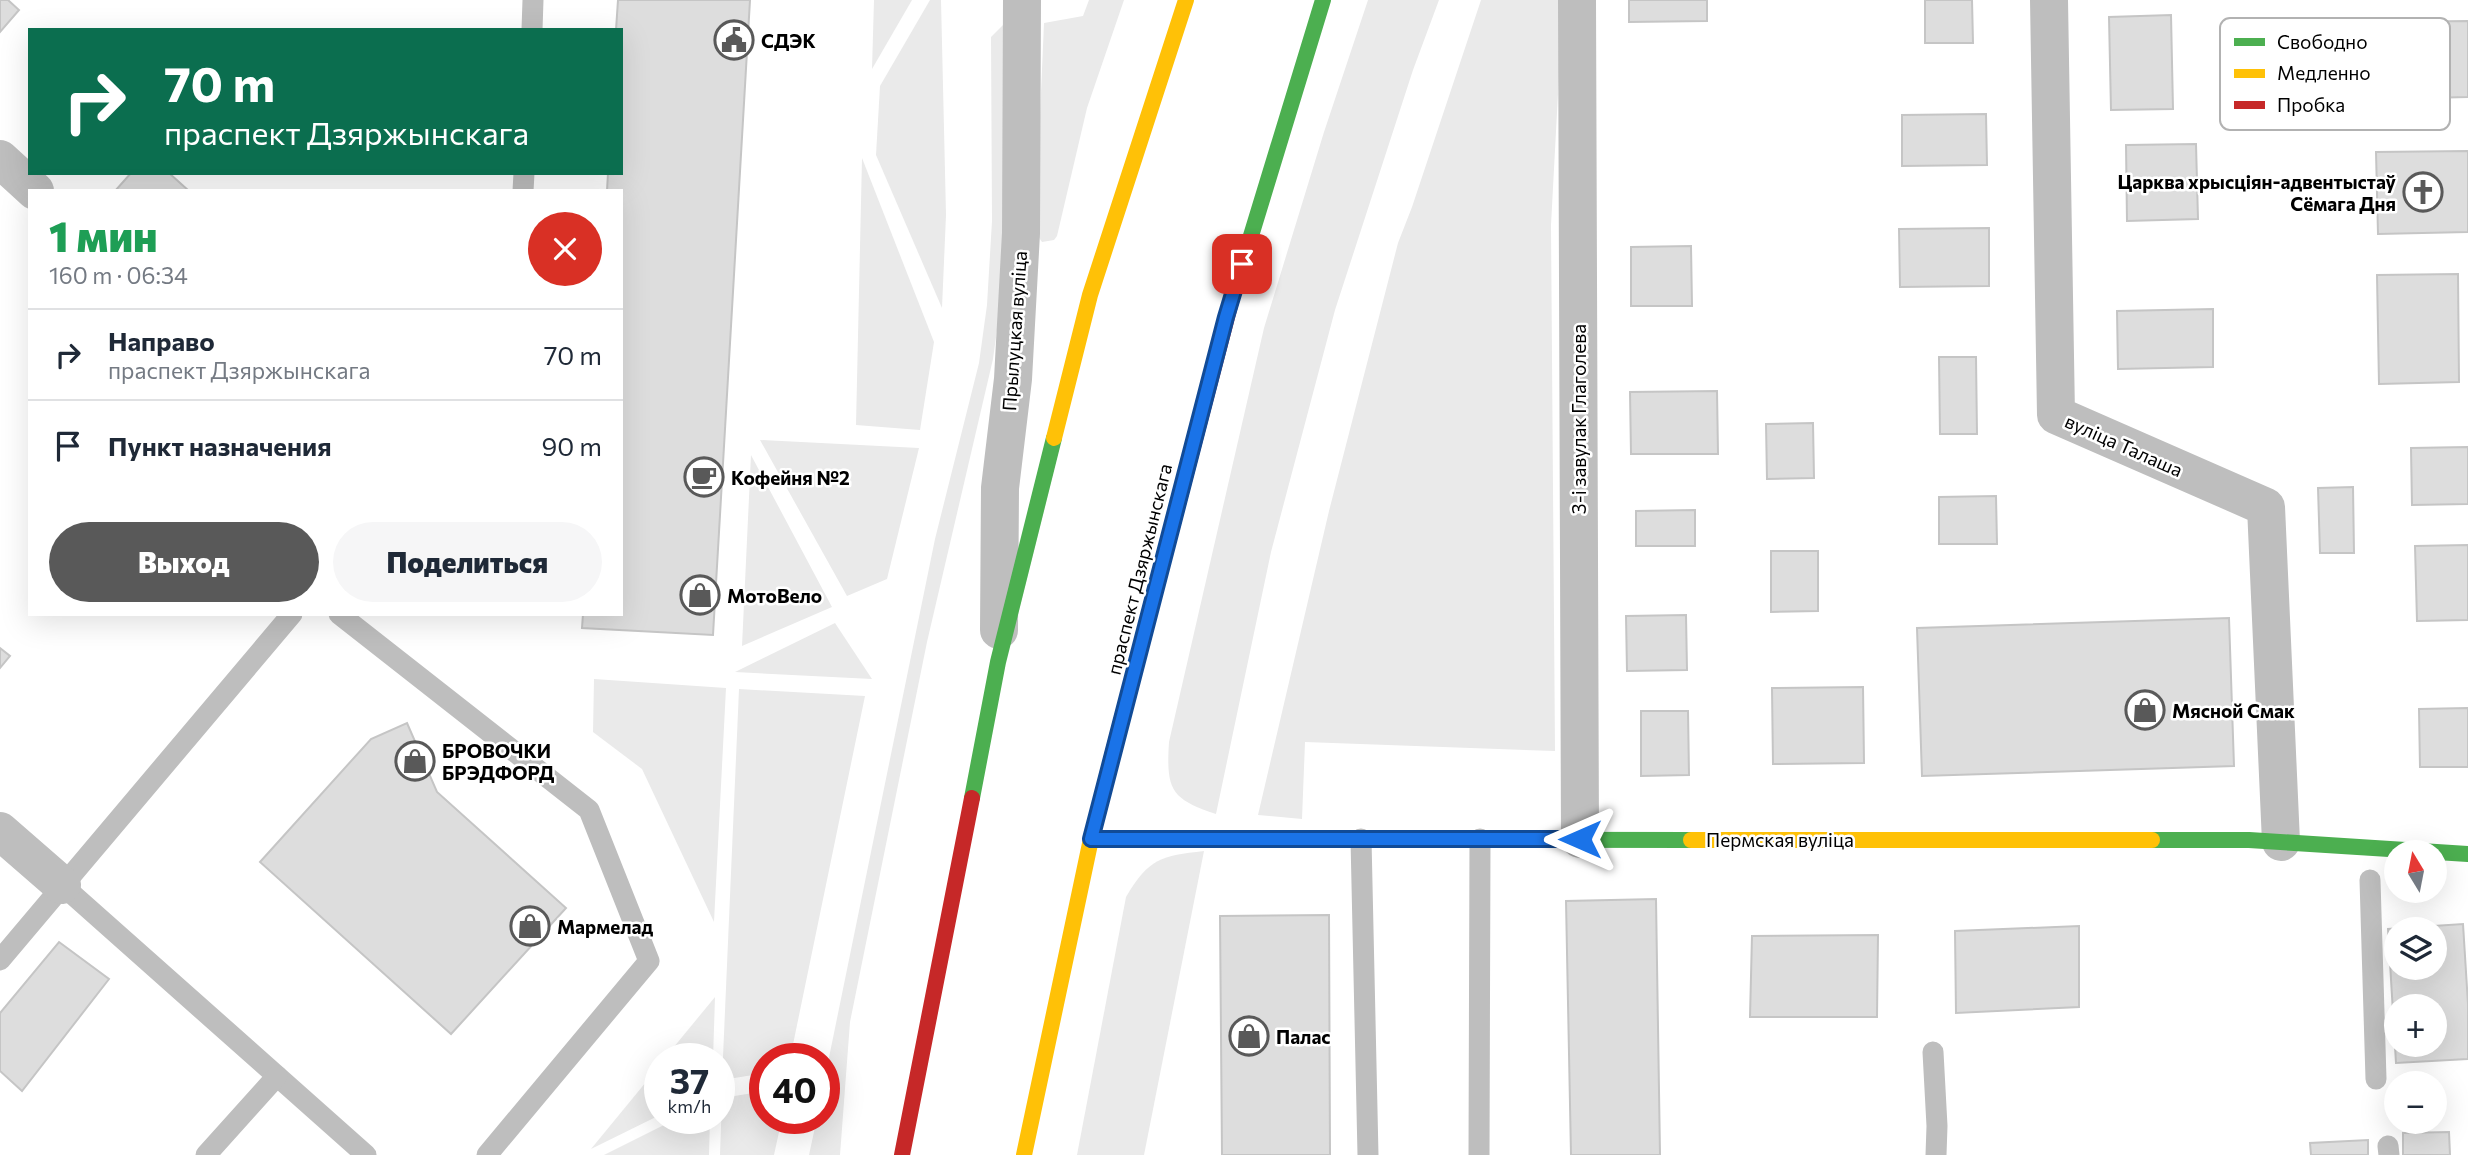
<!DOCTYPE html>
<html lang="ru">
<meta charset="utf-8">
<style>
body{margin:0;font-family:Commissioner,sans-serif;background:#f6f6f7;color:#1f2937;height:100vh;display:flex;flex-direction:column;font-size:26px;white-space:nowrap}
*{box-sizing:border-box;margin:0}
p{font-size:23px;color:#747a83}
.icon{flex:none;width:38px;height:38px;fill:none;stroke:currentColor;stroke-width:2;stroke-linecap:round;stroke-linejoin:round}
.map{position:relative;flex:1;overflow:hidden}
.side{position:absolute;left:28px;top:189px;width:595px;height:427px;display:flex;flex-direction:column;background:#fff;border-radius:0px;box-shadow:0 7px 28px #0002}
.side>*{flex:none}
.hud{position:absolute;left:28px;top:28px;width:595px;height:147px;border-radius:0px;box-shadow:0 7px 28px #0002;background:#0b6e4f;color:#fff;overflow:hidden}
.needle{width:46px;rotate:350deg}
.controls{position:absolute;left:2384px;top:840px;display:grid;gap:14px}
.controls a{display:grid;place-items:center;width:63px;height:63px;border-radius:50%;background:#fff;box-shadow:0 7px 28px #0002;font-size:35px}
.speed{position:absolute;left:644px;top:1043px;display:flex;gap:14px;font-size:35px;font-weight:700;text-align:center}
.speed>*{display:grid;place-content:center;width:91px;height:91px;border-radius:50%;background:#fff;box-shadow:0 7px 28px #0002;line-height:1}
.speed small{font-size:18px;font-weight:400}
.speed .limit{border:10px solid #d22;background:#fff;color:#111}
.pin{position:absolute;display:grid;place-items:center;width:60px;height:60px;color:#fff;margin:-30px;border-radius:14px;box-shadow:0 4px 10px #0006}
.me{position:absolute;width:77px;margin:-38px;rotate:270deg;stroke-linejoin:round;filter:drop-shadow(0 0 5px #0008)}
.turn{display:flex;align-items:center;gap:24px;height:147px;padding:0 21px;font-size:32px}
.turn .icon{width:91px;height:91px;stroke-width:2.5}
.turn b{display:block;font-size:49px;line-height:60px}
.round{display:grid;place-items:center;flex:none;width:74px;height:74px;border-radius:37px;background:#f6f6f7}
.headline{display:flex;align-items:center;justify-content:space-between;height:119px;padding:0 21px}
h1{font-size:42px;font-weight:800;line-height:52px;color:#1e9e55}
.primary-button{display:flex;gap:14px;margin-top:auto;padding:14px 21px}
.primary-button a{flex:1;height:80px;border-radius:42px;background:#595959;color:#fff;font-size:28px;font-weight:800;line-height:80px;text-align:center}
.primary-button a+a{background:#f6f6f7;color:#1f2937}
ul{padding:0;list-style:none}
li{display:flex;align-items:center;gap:21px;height:91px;padding:0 21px;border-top:2px solid #e0e1e3}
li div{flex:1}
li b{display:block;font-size:26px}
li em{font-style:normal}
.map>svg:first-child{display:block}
.green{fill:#eaeaea}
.building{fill:#ddd;stroke:#c5c5c5;stroke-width:2;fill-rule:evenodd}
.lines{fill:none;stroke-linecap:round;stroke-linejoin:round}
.lane{stroke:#bebebe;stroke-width:21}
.street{stroke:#bebebe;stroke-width:38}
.fast{stroke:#4caf50;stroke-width:16}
.slow{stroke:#ffc107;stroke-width:16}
.jam{stroke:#c62828;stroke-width:16}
.route-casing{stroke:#114b97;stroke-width:18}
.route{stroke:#1a73e8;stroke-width:12}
.labels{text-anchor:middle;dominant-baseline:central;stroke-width:5;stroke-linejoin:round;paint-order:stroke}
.poi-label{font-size:19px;font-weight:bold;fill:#000;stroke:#fff;text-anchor:start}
.street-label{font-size:19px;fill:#000;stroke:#fff}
.key{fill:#fff;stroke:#b2b2b2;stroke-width:2}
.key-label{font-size:19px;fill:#000}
</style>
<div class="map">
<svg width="2468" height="1155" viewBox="0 0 2468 1155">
<rect width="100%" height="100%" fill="#fff"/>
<g class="green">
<polygon points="874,0 912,0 872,69"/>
<polygon points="930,0 941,0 946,215 942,308 876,155 880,86"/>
<polygon points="1089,0 1124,0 1087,108 1057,236 1054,240 1042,242 1035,232 1044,23 1083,16"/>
<path d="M1368,0h71l-26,70 -78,240 -64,242 -55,262c-45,-15 -50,-24 -47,-72l95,-414 60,-196z"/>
<polygon points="1481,0 1563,0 1551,225 1555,751 1305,742 1302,819 1258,815 1329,511 1398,243 1412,207"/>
<polygon points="1006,22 1001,301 993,359 927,642 850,1022 840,1155 809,1155 817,1118 824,1118 824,1082 935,539 979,363 987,305 992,221 991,37"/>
<polygon points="862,158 934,342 920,430 856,425"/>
<polygon points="760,440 919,448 887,579 847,596"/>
<polygon points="751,455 832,607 742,646"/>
<polygon points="835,623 872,679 735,672"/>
<polygon points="594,679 726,688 714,922 642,769 593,732"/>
<polygon points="739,689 865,696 790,1059 765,1059 765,1073 722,1080"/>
<path d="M1204,851l-60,304h-67l49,-258c23,-39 35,-41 78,-46z"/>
<polygon points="715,997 713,1059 664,1059"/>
<polygon points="660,1065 660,1115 591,1149"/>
<polygon points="765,1091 765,1118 782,1118 774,1155 720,1155 722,1098"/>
<polygon points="678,1118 710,1118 709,1155 604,1155"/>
</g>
<g class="building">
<polygon points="0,0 8,0 19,10 0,32"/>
<polygon points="618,0 750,0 713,635 582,628 583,614 621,614 621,191 607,191 608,173 621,173 621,30 616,30"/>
<polygon points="1629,0 1707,0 1707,21 1629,22"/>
<polygon points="1925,0 1972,0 1973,43 1925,43"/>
<polygon points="2171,15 2173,109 2111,110 2109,17"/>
<polygon points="2468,21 2468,97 2387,99 2386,22"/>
<polygon points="1986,114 1987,165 1902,166 1902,115"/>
<polygon points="2196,144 2198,219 2127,221 2126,145"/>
<polygon points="2468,151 2468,232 2378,234 2376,152"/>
<polygon points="131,173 169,173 189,191 115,191"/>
<polygon points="1989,228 1989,286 1900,287 1899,229"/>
<polygon points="1691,246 1692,306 1631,306 1631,247"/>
<polygon points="2458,274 2459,382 2379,384 2377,275"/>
<polygon points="2213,309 2213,367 2118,369 2117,311"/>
<polygon points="1939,357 1976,357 1977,434 1940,434"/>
<polygon points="1717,391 1718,454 1631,454 1630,392"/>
<polygon points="1813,423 1814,478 1767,479 1766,424"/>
<polygon points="2468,447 2468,504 2412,505 2411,448"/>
<polygon points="2353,487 2354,553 2320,553 2318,488"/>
<polygon points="1996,496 1997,544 1939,544 1939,497"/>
<polygon points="1695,510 1695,546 1636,546 1636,511"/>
<polygon points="2468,545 2468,620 2417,621 2415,546"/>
<polygon points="1771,551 1818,551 1818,611 1771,612"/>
<polygon points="1686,615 1687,670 1627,671 1626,616"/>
<polygon points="2229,618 2234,766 1922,776 1917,628"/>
<polygon points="0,648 10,656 0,668"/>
<polygon points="1863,687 1864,763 1773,764 1772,688"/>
<polygon points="2468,708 2468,767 2420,767 2419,709"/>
<polygon points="1641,711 1688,711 1689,775 1641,776"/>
<polygon points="407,723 437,792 566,908 451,1034 260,862 371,739"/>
<polygon points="1656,899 1660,1155 1571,1155 1566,901"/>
<polygon points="1329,915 1330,1155 1222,1155 1220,916"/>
<path d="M2463,924l5,80v55l-72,4 -8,-134zM2396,929h38v39h-38zM2396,1006h38v39h-38z"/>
<polygon points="2079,926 2079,1007 1956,1013 1955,931"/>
<polygon points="1878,935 1877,1017 1750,1017 1752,936"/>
<polygon points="59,942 109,979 22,1091 0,1071 0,1013"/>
<polygon points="2449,1132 2450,1155 2403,1155 2403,1133"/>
<polygon points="2368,1140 2368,1155 2311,1155 2310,1143"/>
</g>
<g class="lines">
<g class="lane">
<polyline points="532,30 533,0"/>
<polyline points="523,191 524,173"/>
<polyline points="339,614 589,810 649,961 487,1155"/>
<polyline points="1361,839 1368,1155"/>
<polyline points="2370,880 2376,1079"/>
<polyline points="62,885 366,1155"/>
<polyline points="0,960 292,614"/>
<polyline points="1933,1052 1937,1126 1936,1155"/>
<polyline points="2388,1146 2389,1155"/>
<polyline points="206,1155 277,1076"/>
<polyline points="1479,1155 1480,839"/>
</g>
<g class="street">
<polyline points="1577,0 1580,839"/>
<polyline points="2049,0 2056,415 2266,507 2281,842"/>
<polyline points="0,159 35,191"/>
<polyline points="999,630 1000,488 1013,379 1021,233 1022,0"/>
<polyline points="0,831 62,885"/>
</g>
<g class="fast">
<polyline points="1232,298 1323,0"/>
<polyline points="972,798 998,662 1054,438"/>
<polyline points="1091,839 1691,840"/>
<polyline points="2152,840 2249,840 2468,854"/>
</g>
<g class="slow">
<polyline points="1054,438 1090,295 1186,0"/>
<polyline points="1691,840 2152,840"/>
<polyline points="1024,1155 1091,839 1112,756"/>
</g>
<g class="jam">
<polyline points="1112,756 1232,298"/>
<polyline points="902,1155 972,798"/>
</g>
</g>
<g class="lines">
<g class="route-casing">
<polyline id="route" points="1242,264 1226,317 1091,839 1580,839"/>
</g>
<use href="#route" class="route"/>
</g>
<defs>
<g id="civic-ring" transform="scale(2.0125)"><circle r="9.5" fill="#fff" stroke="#595959" stroke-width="1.5"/><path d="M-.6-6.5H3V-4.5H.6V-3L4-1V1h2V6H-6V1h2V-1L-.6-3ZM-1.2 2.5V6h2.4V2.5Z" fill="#595959"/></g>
<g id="church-ring" transform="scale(2.0125)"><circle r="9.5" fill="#fff" stroke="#595959" stroke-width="1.5"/><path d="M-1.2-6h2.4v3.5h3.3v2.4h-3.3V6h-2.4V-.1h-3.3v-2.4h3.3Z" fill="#595959"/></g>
<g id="cafe-ring" transform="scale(2.0125)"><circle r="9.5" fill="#fff" stroke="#595959" stroke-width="1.5"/><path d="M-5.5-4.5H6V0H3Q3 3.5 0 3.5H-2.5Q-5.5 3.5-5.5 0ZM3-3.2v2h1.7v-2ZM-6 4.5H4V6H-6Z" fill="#595959"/></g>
<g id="shop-ring" transform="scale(2.0125)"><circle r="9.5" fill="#fff" stroke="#595959" stroke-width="1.5"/><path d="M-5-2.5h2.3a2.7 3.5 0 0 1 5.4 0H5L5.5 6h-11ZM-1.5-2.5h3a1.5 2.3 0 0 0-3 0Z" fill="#595959"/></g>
</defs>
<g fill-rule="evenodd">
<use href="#civic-ring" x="734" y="40"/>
<use href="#church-ring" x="2423" y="192"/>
<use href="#cafe-ring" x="704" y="477"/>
<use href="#shop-ring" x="700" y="595"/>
<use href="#shop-ring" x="2145" y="710"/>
<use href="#shop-ring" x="415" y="761"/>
<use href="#shop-ring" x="530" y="926"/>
<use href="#shop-ring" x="1249" y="1036"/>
</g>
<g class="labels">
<g class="poi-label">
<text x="761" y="40">СДЭК</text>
<text x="2396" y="181" text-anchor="end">Царква хрысціян-адвентыстаў<tspan x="2396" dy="22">Сёмага Дня</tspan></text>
<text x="731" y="477">Кофейня №2</text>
<text x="727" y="595">МотоВело</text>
<text x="2172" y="710">Мясной Смак</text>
<text x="442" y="750">БРОВОЧКИ<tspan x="442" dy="22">БРЭДФОРД</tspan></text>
<text x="557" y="926">Мармелад</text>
<text x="1276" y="1036">Палас</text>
</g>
<g class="street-label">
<text transform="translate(1014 331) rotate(-86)">Прылуцкая вуліца</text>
<text transform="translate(1578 419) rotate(-90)">3-і завулак Глаголева</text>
<text transform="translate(2124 445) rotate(24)">вуліца Талаша</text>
<text transform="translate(1139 569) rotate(-76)">праспект Дзяржынскага</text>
<text x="1780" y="839">Пермская вуліца</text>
</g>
</g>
<rect x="2220" y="18" width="230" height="112" rx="10" class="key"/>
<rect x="2234" y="38" width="31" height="8" fill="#4caf50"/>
<rect x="2234" y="69" width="31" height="9" fill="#ffc107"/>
<rect x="2234" y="101" width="31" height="8" fill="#c62828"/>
<g class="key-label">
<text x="2277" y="49">Свободно</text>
<text x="2277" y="80">Медленно</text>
<text x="2277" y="112">Пробка</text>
</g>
</svg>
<div class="controls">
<a><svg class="needle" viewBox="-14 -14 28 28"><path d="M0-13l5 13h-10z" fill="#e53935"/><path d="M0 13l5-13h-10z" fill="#747a83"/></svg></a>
<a><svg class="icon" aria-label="layers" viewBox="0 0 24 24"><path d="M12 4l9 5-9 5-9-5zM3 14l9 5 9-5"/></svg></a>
<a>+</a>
<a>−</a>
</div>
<div class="speed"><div>37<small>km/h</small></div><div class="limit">40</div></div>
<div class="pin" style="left:1242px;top:264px;background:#d93025"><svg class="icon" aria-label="arrive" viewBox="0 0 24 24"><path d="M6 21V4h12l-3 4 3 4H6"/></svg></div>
<svg class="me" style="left:1580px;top:839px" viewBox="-20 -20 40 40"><path d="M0-17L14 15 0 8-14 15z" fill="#1a73e8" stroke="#fff" stroke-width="4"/></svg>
<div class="hud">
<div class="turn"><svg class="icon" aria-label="right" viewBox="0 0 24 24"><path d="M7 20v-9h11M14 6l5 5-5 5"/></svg><div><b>70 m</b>праспект Дзяржынскага</div></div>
</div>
<section class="side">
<div class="headline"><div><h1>1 мин</h1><p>160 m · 06:34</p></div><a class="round" style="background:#d93025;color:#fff"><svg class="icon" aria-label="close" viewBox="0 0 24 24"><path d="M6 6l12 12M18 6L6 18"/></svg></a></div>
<ul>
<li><svg class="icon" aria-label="right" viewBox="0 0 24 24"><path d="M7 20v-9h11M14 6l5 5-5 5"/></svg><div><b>Направо</b><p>праспект Дзяржынскага</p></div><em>70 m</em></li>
<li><svg class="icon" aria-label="arrive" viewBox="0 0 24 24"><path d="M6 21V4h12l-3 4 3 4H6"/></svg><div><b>Пункт назначения</b></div><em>90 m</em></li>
</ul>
<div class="primary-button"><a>Выход</a><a>Поделиться</a></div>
</section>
</div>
